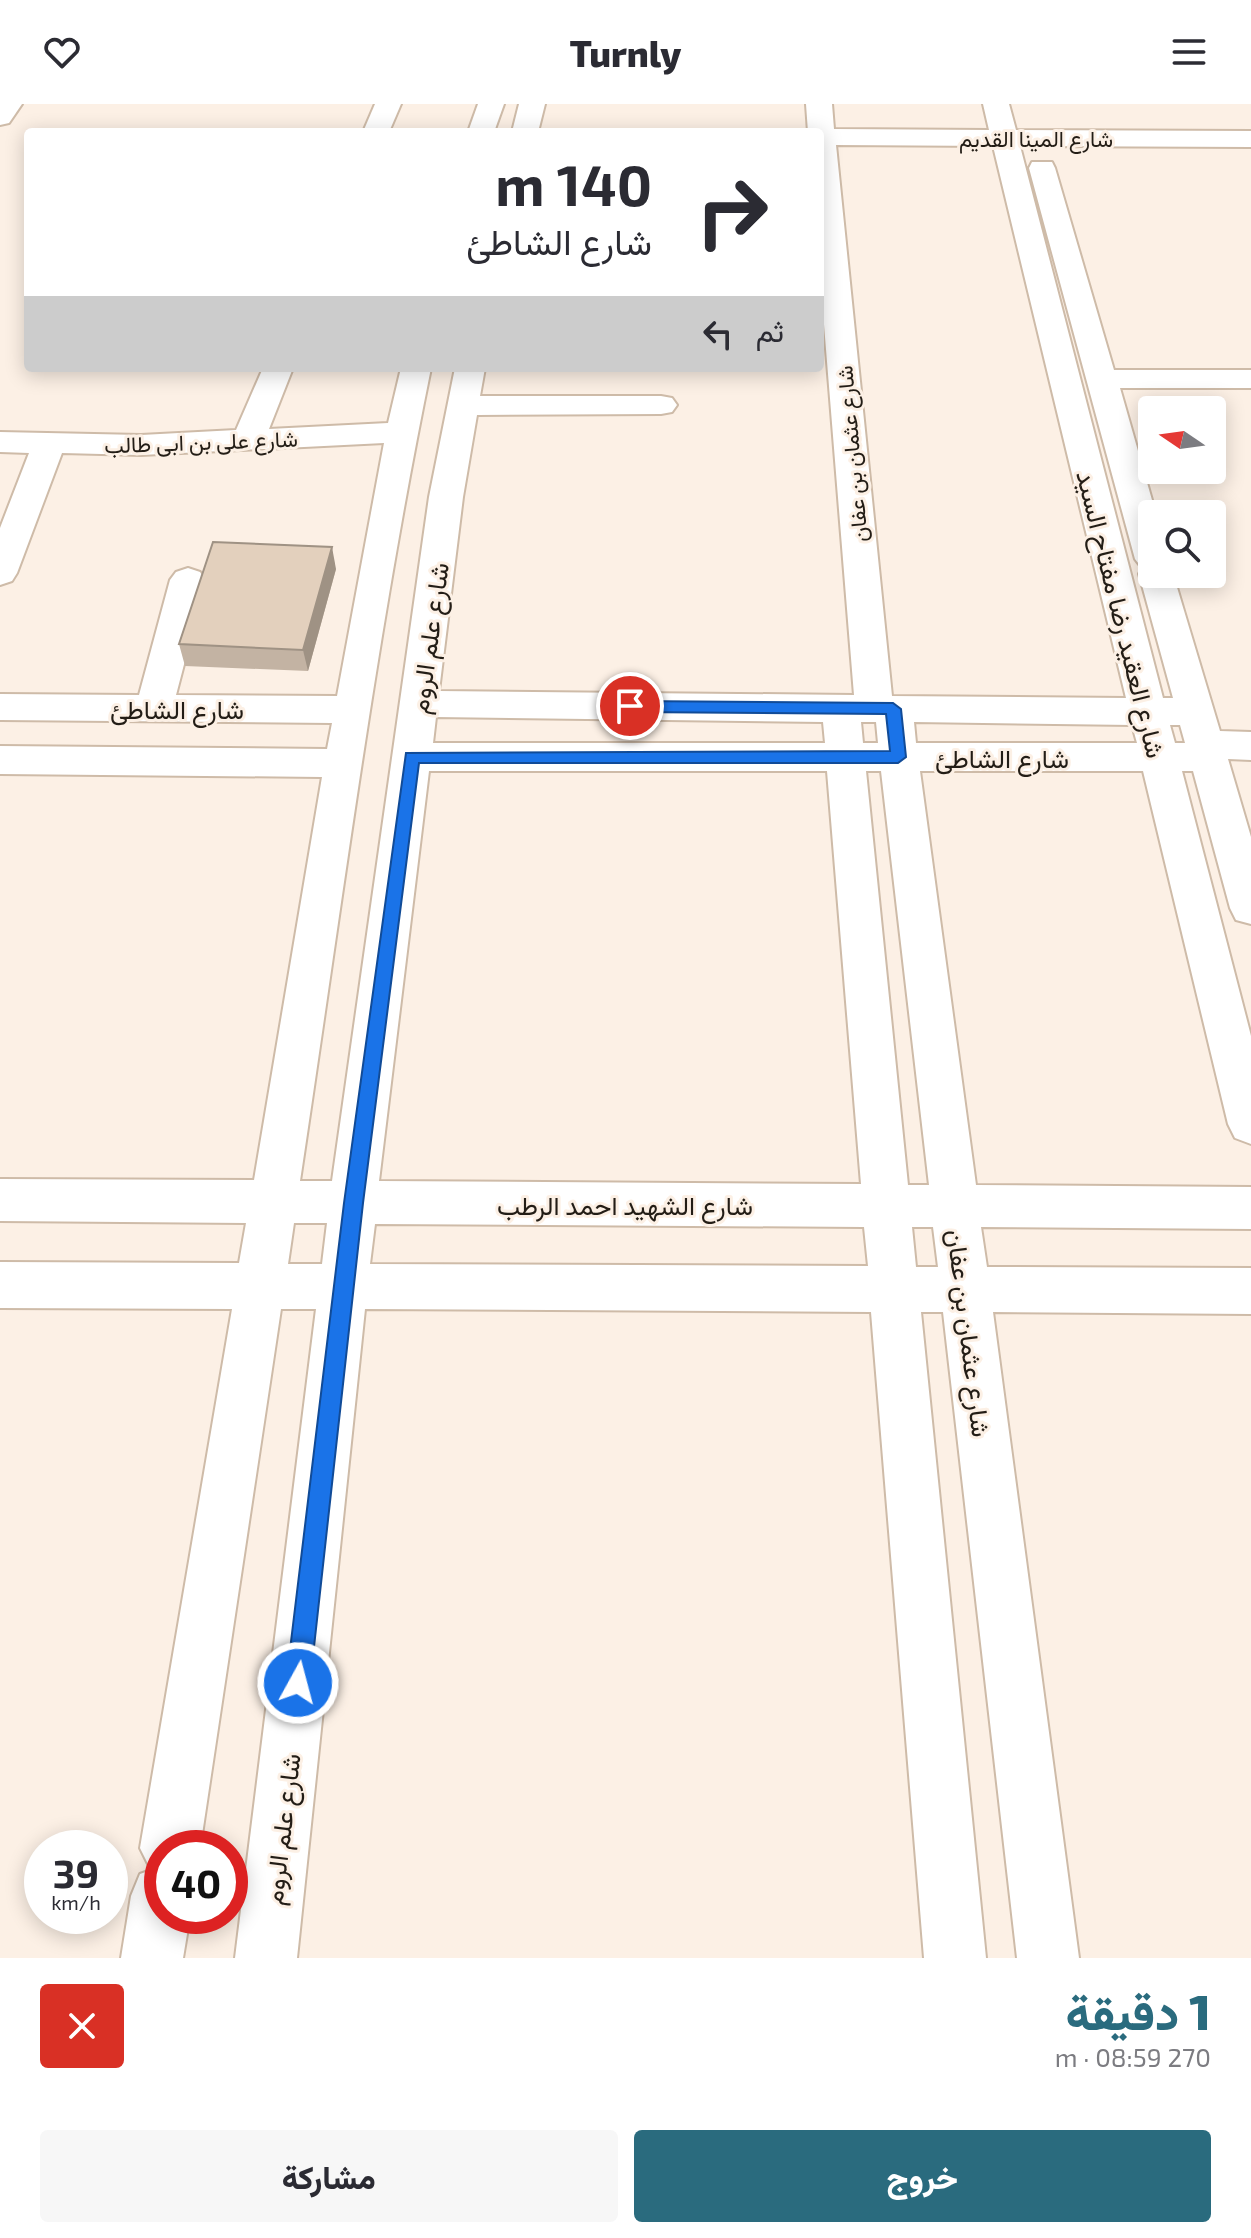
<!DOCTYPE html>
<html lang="ar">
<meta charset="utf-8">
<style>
body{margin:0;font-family:"Exo 2",Vazirmatn,sans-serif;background:#f7f7f7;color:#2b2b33;direction:rtl;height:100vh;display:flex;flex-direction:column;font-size:30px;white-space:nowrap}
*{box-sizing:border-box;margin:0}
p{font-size:26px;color:#7c7c81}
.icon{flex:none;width:44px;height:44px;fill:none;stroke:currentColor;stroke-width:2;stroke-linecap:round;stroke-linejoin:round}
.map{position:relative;height:1854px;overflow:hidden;direction:ltr}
.side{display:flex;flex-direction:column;background:#fff;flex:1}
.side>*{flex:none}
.hud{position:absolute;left:24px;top:24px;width:800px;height:244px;border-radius:8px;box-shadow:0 4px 20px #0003;direction:rtl;background:#fff;color:#2b2b33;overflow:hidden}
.needle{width:52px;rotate:283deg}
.controls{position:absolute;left:1138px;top:292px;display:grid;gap:16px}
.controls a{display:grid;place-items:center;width:88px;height:88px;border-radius:8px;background:#fff;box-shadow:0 4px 20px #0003;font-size:40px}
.speed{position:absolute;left:24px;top:1726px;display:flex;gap:16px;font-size:40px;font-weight:700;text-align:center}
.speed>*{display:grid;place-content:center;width:104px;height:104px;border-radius:50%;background:#fff;box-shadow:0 4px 20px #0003;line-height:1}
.speed small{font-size:20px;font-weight:400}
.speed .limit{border:12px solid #d22;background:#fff;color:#111}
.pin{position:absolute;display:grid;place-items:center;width:68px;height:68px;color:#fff;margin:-34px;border:4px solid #fff;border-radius:50%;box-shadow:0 2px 8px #0007}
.me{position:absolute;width:88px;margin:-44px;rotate:7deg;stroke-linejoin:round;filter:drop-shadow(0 0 6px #0008)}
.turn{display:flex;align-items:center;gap:28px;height:168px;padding:0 40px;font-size:36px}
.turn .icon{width:104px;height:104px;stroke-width:2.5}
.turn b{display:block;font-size:56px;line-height:68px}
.then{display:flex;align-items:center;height:76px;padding:0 40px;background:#0003;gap:16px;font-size:30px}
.round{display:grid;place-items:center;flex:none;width:84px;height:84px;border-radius:8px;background:#f7f7f7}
.headline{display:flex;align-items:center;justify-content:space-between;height:136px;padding:0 40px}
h1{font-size:48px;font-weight:800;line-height:60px;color:#2a6b7e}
.button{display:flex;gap:16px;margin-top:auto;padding:16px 40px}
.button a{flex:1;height:92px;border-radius:8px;background:#2a6b7e;color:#fff;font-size:32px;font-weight:800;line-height:92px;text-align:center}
.button a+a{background:#f7f7f7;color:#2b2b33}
header{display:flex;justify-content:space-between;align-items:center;height:104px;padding:0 40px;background:#fff;font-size:36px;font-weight:800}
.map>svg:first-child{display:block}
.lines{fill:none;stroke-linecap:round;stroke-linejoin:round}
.minor-casing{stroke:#cebba8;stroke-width:4}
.minor{fill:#fff;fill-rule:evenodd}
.wall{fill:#c3b3a3}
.shaded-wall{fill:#9f9284}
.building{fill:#e3d0bd;stroke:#9f9284;stroke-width:2}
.route{fill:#1a73e8;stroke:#114b97;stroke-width:2}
.labels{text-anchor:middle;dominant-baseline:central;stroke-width:6;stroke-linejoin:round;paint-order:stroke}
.far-street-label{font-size:22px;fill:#231d16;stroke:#fcf0e5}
.street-label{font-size:26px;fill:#231d16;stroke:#fcf0e5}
</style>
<header><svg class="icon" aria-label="menu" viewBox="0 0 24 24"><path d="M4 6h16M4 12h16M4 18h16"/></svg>Turnly<svg class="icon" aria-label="heart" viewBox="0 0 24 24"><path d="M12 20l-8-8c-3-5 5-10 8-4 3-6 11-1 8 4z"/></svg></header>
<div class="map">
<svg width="1251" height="1854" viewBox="0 0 1251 1854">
<rect width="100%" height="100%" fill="#fcf0e5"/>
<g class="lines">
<g class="minor-casing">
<g id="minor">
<polygon points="0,0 22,0 9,19 0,21"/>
<polygon points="375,0 401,0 389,28 363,28"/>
<polygon points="478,0 504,0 494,28 468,28"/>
<polygon points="519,0 545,0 538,28 512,28"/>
<path d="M806,0h26l2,25 155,1 -6,-26h26l7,26 235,1v16l-231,-1 143,552h10l-34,-124 3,-6 -7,-9 -106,-391 3,-6h20l3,6 59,202h137v18h-131l36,126h-4v60h21l47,157 31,1v28l-23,-1 23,78v87l-15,-4 -6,-12 -37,-137h-11l69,265v108l-16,-6 -7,-14 -85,-353h-223l56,414 275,2v42l-270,-2 6,40 264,1v46l-258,-2 86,646h-62l-74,-646h-22l65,646h-62l-53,-646 -506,-3 -68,649h-62l81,-649h-35l-81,539h-38v68h28l-7,42h-62l10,-62 9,-22 11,-4 -11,-22 92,-539 -232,-1v-46l239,1 7,-40 -246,-2v-42l254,1 68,-403 -322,-3v-28l327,3 5,-26 -332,-3v-26l139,1 31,-115 6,-8 12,-4 12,4 6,8 -30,115 161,1 47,-253 -243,12 -79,-2 -45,120 -5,8 -12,4v-57l29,-75 -29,-1v-20l141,3 95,-5 27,-62h30l-24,61 119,-6 13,-55h30c-55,268 -90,542 -131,813h32l97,-684 26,-129h30l-5,28h181l11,2 5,7 -5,7 -11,2 -184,1 -14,82 -24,194 415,4 -34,-420v-143h-12zM836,41l157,1 133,552 -234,-2zM436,613l387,5 2,21h-392zM861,618h15l2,21h-15zM914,618l218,3 5,18h-221zM1170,621h10l5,18h-10zM429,667h398l34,413 -482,-3zM866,667h15l48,414h-21zM294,1119h33l-5,41h-34zM375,1120l489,3 4,39 -498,-2zM912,1123h21l5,40h-22z"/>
</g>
</g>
<use href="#minor" class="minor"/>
</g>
<polygon class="wall" points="336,465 308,567 185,562 179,540"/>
<polygon class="shaded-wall" points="332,443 336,465 308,567 303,546"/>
<polygon class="building" points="213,438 332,443 303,546 179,540"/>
<polygon class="route" points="630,597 893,599 901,605 906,653 898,659 419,659 363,1099 310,1579 307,1588 298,1591 290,1588 286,1579 344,1099 406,649 890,647 886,610 630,608 622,602"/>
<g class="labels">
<g class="far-street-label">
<text x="1036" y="34">شارع المينا القديم</text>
<text transform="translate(201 337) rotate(-2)">شارع على بن ابى طالب</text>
<text transform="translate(851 350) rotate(-95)">شارع عثمان بن عفان</text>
</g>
<g class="street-label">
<text transform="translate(1122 510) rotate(76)">شارع العقيد رضا مفتاح السيد</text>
<text transform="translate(428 534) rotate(-82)">شارع علم الروم</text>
<text x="177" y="604">شارع الشاطئ</text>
<text x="1002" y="653">شارع الشاطئ</text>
<text x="625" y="1100">شارع الشهيد احمد الرطب</text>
<text transform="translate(970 1229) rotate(83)">شارع عثمان بن عفان</text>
<text transform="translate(281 1725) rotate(-83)">شارع علم الروم</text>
</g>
</g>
</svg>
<div class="controls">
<a><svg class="needle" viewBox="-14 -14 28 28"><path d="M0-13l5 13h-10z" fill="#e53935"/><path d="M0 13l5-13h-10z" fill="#7c7c81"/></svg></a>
<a><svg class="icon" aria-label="search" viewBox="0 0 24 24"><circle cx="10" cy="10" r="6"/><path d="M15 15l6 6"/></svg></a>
</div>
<div class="speed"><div>39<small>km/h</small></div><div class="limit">40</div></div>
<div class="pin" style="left:630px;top:602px;background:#d93025"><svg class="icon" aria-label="arrive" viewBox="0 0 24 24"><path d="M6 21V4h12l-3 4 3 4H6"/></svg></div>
<svg class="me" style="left:298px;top:1579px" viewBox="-20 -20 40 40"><circle r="17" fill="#1a73e8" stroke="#fff" stroke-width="3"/><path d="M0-11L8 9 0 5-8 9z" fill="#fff"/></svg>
<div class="hud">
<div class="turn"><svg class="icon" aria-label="right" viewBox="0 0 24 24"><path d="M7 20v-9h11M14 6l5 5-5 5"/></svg><div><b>140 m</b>شارع الشاطئ</div></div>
<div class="then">ثم<svg class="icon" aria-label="left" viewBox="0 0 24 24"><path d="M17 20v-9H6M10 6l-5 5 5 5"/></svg></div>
</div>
</div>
<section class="side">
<div class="headline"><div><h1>1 دقيقة</h1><p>270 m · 08:59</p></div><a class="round" style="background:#d93025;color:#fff"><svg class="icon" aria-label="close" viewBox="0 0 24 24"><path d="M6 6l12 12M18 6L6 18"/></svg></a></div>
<div class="button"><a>خروج</a><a>مشاركة</a></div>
</section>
